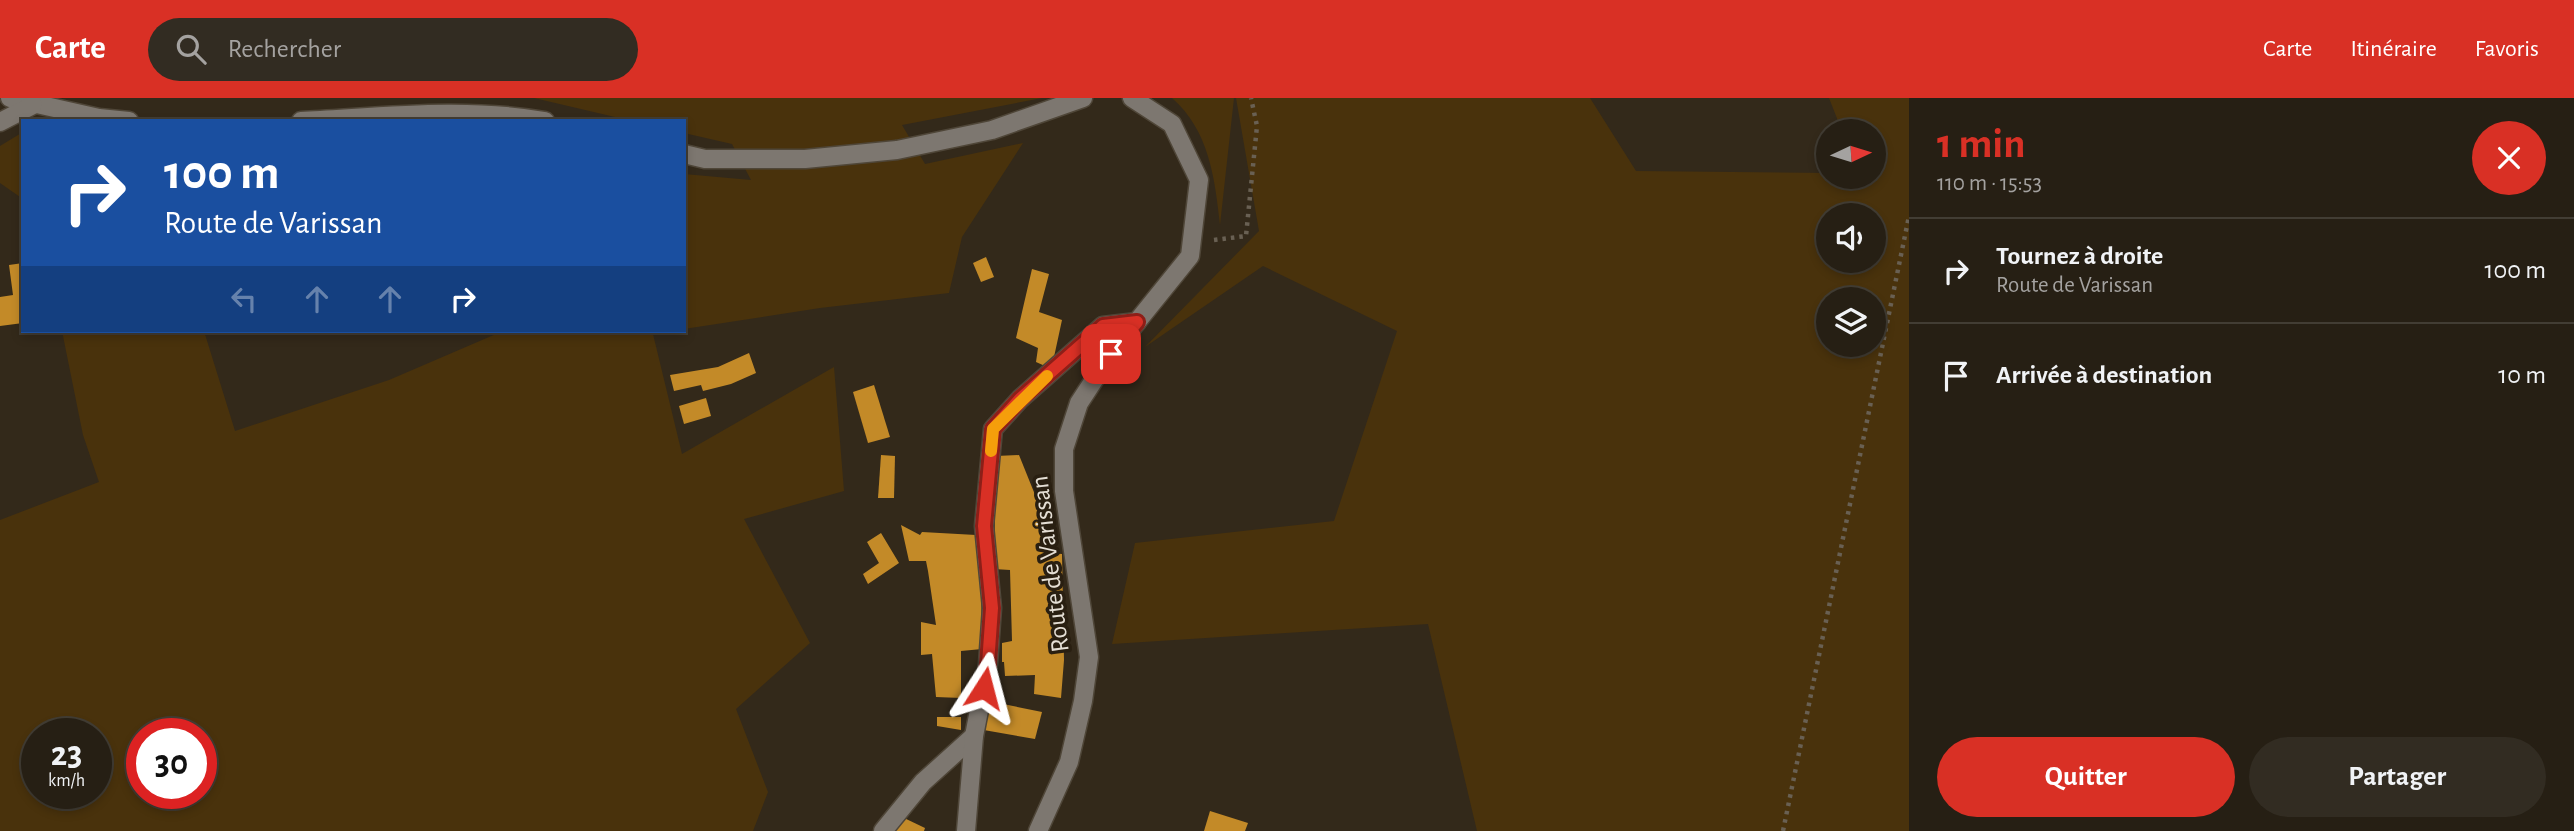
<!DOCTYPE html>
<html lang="fr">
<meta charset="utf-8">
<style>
body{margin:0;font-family:"Alegreya Sans",sans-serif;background:#322c22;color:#f1f3f6;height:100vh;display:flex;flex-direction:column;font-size:26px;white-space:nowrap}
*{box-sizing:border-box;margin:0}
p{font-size:23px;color:#a4a2a0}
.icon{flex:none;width:38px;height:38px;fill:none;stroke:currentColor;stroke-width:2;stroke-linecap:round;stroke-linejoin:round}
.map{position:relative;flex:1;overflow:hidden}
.details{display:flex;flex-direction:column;background:#261f14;width:665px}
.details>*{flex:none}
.banner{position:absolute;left:21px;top:21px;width:665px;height:214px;border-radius:0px;box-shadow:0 4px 10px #0003,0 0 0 2px #423d34;background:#1a4fa0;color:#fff;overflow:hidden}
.needle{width:46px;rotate:86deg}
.buttons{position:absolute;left:1816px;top:21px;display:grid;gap:14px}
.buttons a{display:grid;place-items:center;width:70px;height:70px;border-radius:50%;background:#261f14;box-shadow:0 4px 10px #0003,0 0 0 2px #423d34;font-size:35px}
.speed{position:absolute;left:21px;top:620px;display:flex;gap:14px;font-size:35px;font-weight:700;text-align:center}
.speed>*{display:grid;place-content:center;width:91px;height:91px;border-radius:50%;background:#261f14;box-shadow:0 4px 10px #0003,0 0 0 2px #423d34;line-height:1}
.speed small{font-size:18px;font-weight:400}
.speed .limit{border:10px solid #d22;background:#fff;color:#111}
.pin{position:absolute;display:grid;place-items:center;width:60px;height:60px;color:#fff;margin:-30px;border-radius:14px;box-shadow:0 4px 10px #0006}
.me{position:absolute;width:77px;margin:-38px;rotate:9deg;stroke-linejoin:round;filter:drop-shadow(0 0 5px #0008)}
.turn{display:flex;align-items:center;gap:24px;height:147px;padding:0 28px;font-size:32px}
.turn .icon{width:91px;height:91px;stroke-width:2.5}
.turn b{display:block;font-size:49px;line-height:60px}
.lanes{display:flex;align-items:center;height:66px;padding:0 28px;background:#0003;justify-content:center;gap:35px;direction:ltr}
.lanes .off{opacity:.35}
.round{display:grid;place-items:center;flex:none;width:74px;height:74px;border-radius:37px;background:#322c22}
.overview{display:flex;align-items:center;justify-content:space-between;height:119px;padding:0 28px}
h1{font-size:42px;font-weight:700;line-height:52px;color:#d93025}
.primary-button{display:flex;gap:14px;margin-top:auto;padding:14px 28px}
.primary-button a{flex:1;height:80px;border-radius:42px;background:#d93025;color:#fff;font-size:28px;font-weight:700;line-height:80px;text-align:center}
.primary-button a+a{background:#322c22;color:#f1f3f6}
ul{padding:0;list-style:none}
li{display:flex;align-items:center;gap:21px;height:105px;padding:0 28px;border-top:2px solid #423d34}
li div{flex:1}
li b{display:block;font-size:26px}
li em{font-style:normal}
header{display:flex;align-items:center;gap:42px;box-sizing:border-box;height:98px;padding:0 35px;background:#d93025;color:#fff}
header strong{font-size:33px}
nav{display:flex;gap:38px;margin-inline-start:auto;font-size:24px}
.search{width:490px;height:63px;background:#322c22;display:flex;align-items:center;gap:18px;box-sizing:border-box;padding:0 24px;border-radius:38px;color:#a4a2a0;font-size:26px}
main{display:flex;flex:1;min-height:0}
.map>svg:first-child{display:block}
.green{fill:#49320c;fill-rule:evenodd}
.building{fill:#c38a28}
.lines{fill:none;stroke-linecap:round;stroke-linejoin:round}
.minor-casing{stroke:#4f4638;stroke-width:21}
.path{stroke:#696053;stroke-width:4.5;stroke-dasharray:3.5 5;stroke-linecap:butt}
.minor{stroke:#7d7770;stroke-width:18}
.route-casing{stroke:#8d1f18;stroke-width:18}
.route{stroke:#d93025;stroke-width:12}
.slow{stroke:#f59e0b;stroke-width:12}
.labels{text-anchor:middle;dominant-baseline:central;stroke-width:7;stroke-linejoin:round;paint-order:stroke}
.street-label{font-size:26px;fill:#e5dfd5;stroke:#291f11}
</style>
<header>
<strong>Carte</strong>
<div class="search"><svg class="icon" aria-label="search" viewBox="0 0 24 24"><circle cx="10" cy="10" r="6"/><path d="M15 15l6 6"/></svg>Rechercher</div>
<nav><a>Carte</a><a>Itinéraire</a><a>Favoris</a></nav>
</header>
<main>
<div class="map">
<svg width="1909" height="733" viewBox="0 0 1909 733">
<rect width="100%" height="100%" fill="#33291a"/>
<g class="green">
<polygon points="534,0 1042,0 902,27 925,66 1023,45 962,139 949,195 820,210 684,231 684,76 751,82 732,46 684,35 684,23 632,23"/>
<path d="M1172,0h62l-14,127c-5,-46 -11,-95 -48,-127z"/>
<path d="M1236,0h354l46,73 193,2v4h45v-46h-32l-13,-33h80v733h-432l-49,-207 -316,20 23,-101 199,-22 63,-190 -134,-65 -118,81 114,-116zM1829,117h45v46h-45zM1829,201h45v46h-45z"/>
<polygon points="23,34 23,101 0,85 0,48"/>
<path d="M62,233h142l31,100 154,-51 114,-49h169l-19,3 29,120 152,-87 10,124 -100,28 66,124 -74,66 32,83 -15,39h-753v-311l99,-38 -16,-47zM37,635h59v60h-59zM142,635h59v60h-59z"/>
</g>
<g class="building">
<polygon points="986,159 994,179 981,184 973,165"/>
<polygon points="23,165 23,225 0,228 0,199 13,197 9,167"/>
<polygon points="1032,171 1049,176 1039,214 1062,222 1054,259 1045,268 1036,264 1038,250 1016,240"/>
<polygon points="749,255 756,275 731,286 703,293 701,287 674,293 670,277 718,269"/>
<polygon points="874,287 890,339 868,345 853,294"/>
<polygon points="706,300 711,318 684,326 679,308"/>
<polygon points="881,357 895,358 894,400 878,400"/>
<polygon points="1019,357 1046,424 1050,455 1062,456 1064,562 1061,600 1034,596 1035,577 1005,578 1004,564 1002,564 1002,545 1012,543 1010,472 994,471 996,358"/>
<polygon points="901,427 920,437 922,434 976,437 981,475 982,551 961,553 961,600 936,599 932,556 921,557 921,524 936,527 928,473 926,463 909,463"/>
<polygon points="881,435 899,465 868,486 863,476 879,465 867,444"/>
<polygon points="983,602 1042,614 1035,641 978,631"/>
<polygon points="937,619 961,619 961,632 937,628"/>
<polygon points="1210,713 1248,725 1245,733 1204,733"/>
<polygon points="902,719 925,730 924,733 894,733"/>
</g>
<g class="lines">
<g class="minor-casing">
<g id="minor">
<polyline points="10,0 99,20 129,23"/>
<path d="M301,23c80,-4 164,-14 244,0"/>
<polyline points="0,24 33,7"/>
<polyline points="684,56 705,61 805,61 897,52 992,32 1083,0"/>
<polyline points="883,733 923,684 974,638"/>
<polyline points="966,733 974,638 988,566 992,510 984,428 993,331 1020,301 1103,228 1137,224"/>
<polyline points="1038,733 1069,664 1083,603 1089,559 1064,393 1064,351 1079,305 1111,256 1190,158 1199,82 1172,26 1132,0"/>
</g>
</g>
<g class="path">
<polyline points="1214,142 1246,138 1257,28 1251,0"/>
<polyline points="1783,733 1909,118"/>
</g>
<use href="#minor" class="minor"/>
</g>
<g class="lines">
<g class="route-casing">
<polyline id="route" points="984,590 988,566 992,510 984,428 993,331 1020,301 1103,228 1137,224 1111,256"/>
</g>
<use href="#route" class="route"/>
<polyline class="slow" points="991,353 993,331 1047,278"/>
</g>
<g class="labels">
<g class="street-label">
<text transform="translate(1050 466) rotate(-97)">Route de Varissan</text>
</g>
</g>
</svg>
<div class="buttons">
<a><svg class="needle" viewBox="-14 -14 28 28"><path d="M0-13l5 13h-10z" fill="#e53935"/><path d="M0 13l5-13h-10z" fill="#a4a2a0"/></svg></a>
<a><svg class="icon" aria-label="sound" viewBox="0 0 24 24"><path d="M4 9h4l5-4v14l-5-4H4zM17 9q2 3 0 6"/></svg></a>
<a><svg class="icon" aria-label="layers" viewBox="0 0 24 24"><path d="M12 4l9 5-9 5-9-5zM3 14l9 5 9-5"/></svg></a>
</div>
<div class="speed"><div>23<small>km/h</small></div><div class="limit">30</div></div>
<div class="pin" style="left:1111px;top:256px;background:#d93025"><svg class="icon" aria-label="arrive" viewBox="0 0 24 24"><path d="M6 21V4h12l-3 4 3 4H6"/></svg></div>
<svg class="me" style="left:984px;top:590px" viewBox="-20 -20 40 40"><path d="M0-17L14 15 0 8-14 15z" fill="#d93025" stroke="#fff" stroke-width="4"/></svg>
<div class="banner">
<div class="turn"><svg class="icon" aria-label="right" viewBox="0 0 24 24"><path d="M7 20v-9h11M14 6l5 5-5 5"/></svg><div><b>100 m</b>Route de Varissan</div></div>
<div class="lanes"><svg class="icon off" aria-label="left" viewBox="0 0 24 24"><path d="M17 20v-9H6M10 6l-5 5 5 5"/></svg><svg class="icon off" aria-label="ahead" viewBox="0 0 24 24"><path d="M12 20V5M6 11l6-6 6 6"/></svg><svg class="icon off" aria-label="ahead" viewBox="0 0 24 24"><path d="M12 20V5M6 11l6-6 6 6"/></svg><svg class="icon" aria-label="right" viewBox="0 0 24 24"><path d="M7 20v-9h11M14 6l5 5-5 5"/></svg></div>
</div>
</div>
<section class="details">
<div class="overview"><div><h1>1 min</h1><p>110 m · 15:53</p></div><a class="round" style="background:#d93025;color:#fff"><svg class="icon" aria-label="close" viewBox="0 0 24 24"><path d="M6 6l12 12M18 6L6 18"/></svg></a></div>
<ul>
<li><svg class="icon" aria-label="right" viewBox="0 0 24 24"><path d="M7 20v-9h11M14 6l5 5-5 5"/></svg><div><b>Tournez à droite</b><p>Route de Varissan</p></div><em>100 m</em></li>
<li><svg class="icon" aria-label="arrive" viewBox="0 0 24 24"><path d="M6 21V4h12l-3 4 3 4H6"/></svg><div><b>Arrivée à destination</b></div><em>10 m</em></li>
</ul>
<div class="primary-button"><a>Quitter</a><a>Partager</a></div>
</section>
</main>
